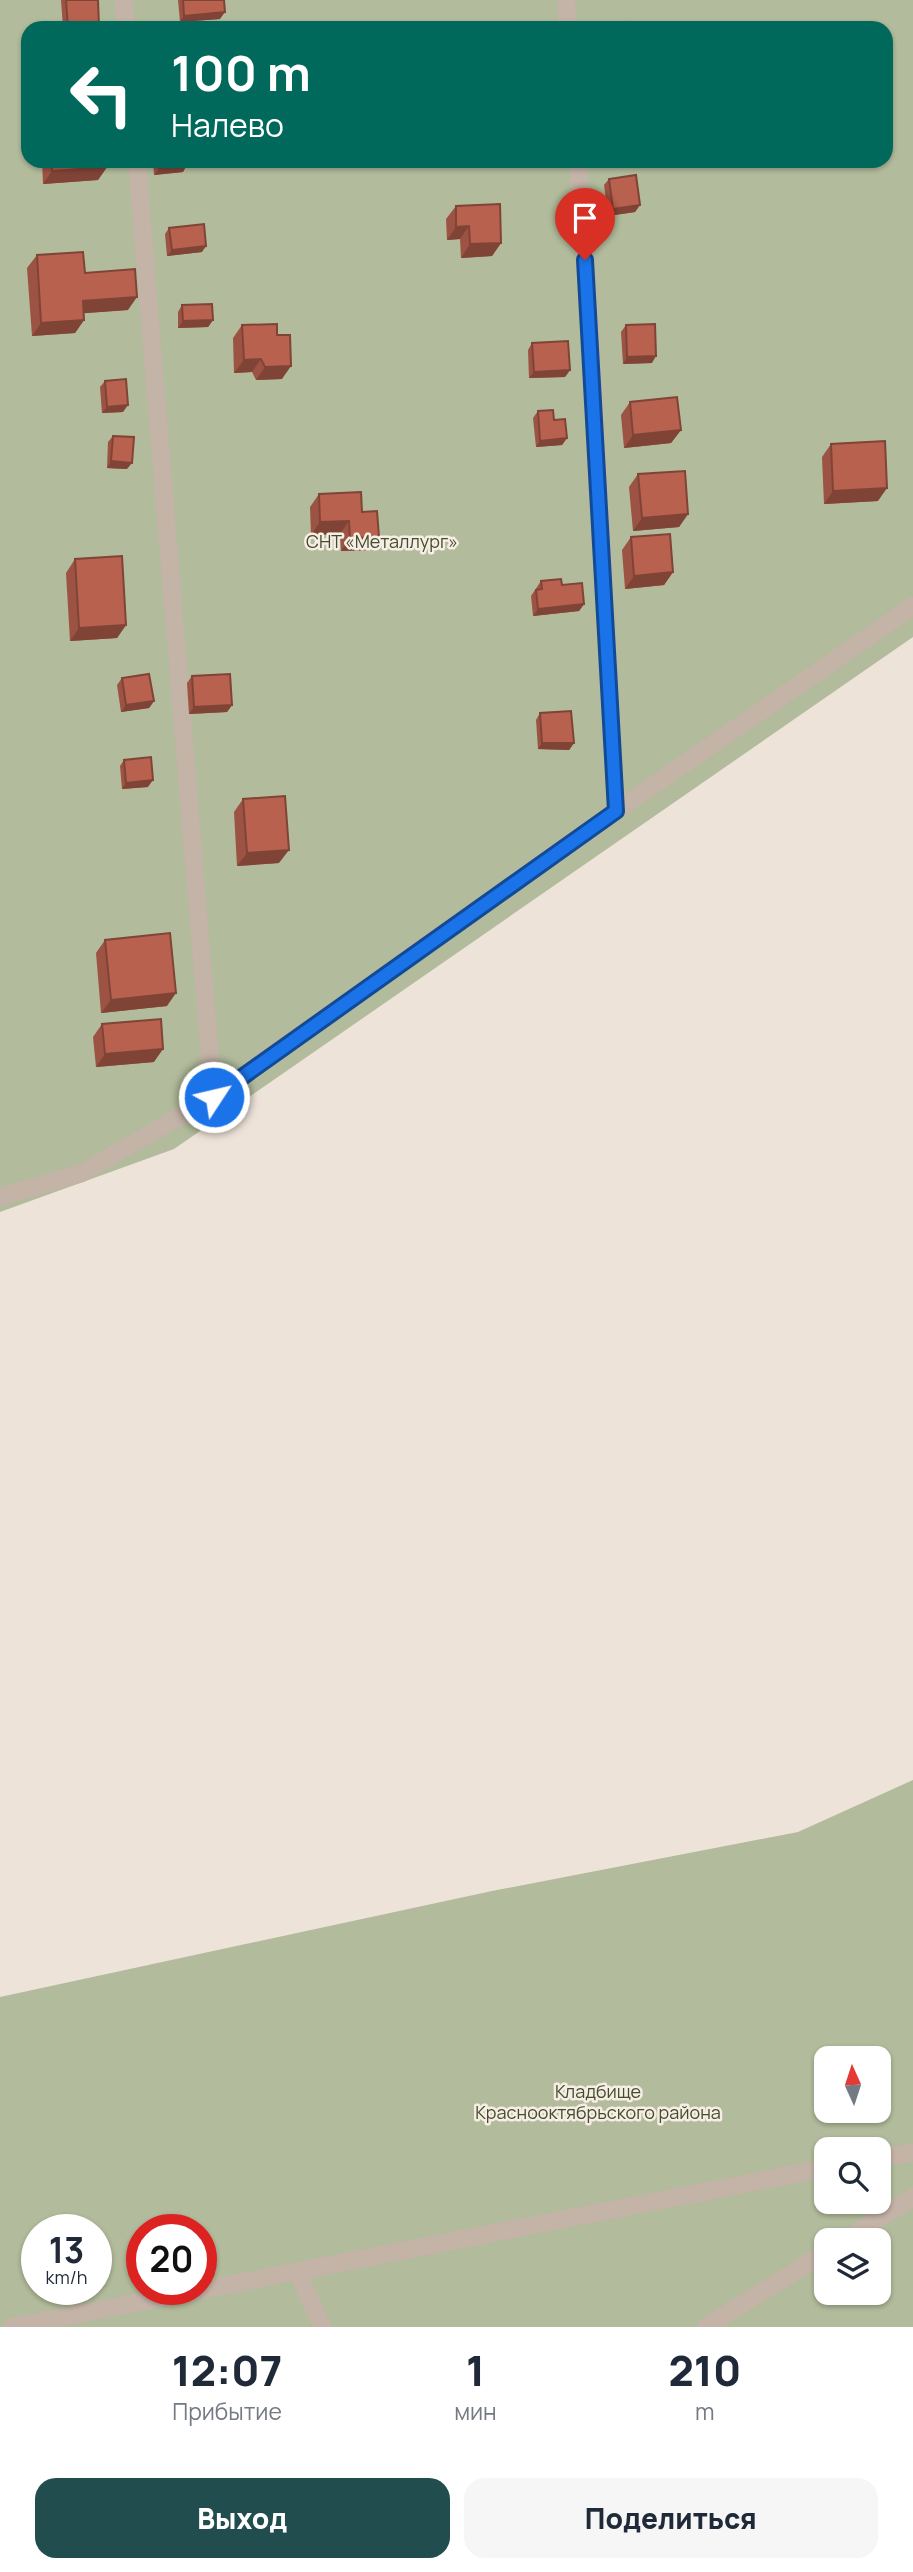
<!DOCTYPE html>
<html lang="ru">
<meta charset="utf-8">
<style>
body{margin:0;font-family:Manrope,sans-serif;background:#f6f6f7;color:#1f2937;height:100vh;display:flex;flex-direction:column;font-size:26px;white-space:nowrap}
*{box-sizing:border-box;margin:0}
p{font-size:23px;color:#747a83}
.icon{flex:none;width:38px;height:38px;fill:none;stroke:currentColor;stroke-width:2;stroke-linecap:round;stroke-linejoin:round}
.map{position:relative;height:2327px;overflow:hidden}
.drawer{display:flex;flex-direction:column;background:#fff;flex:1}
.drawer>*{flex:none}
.banner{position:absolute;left:21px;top:21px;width:872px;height:147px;border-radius:21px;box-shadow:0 2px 5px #0004;background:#00695c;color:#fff;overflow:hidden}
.needle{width:46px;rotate:357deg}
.tools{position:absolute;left:814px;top:2046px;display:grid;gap:14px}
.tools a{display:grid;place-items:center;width:77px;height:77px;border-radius:14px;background:#fff;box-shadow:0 2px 5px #0004;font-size:35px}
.speed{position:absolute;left:21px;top:2214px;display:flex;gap:14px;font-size:35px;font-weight:700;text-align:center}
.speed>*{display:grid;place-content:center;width:91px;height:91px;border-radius:50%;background:#fff;box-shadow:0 2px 5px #0004;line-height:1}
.speed small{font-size:18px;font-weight:400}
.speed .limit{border:10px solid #d22;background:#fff;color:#111}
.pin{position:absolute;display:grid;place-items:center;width:60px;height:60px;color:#fff;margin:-72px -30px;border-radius:50% 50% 50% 0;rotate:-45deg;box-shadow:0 0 7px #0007}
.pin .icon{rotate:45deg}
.me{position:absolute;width:77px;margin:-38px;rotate:55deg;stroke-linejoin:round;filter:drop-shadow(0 0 5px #0008)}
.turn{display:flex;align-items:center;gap:24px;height:147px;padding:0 35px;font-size:32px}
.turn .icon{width:91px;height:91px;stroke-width:2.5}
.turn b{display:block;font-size:49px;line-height:60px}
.eta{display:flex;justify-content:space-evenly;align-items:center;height:119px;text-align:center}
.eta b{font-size:42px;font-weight:800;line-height:49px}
.action{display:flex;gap:14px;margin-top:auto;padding:14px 35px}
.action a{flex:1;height:80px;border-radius:21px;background:#214d4e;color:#fff;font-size:28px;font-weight:800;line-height:80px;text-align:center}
.action a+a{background:#f6f6f7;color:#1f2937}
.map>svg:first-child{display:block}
.green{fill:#b2bb9b;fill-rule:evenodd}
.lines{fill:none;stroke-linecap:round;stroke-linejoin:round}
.service{stroke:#c4b3a7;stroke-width:18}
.wall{fill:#9d5343}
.shaded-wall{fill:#804437}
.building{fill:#b7614e;stroke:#804437;stroke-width:2}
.route-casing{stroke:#114b97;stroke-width:18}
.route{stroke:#1a73e8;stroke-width:12}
.labels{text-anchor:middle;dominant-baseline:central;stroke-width:5;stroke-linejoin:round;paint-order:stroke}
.park-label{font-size:18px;fill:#434d2d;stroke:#f6ede5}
</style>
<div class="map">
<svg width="913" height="2327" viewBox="0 0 913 2327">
<rect width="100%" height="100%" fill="#eee3d9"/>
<g class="green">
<path d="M0,0h913v637l-739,512 -174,63zM28,28h858v133h-858z"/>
<path d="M913,1780v547h-913v-330l492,-106 306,-59zM826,2058h52v52h-52zM826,2149h52v53h-52zM37,2230h59v59h-59zM142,2230h59v59h-59zM826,2240h52v52h-52z"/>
</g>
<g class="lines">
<g class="service">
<polyline points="123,0 126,28"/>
<polyline points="566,0 568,28"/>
<polyline points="137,161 213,1097"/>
<polyline points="578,161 589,310 616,811"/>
<polyline points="0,1197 82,1173 213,1097 616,811 913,606"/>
<polyline points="878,2158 913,2152"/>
<polyline points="845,2240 913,2197"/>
<polyline points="297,2271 322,2327"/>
<polyline points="12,2327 826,2168"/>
<polyline points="706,2327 826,2252"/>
</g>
</g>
<g class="wall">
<polygon points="61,0 98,0 98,28 63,28"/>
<polygon points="178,0 224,0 220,19 180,22"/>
<polygon points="42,161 107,161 107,167 98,180 43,184"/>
<polygon points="153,161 187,161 183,172 154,175"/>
<polygon points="609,179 640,205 635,212 608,216 604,185"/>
<polygon points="456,206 501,243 492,256 461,258 460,239 447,240 446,219"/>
<polygon points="169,228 202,252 167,256 165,234"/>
<polygon points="37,255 85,273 128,310 84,313 84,320 75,333 32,336 27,268"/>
<polygon points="182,305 213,320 208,327 178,328 178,312"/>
<polygon points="242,325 282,379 256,380 252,372 234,373 233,338"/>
<polygon points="626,325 652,363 623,364 621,332"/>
<polygon points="532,343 570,370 565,377 529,378 528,350"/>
<polygon points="105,381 123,412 102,413 100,387"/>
<polygon points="630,402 681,430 671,443 624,448 621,415"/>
<polygon points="538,411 554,420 567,438 562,445 536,447 533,418"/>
<polygon points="113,436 127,469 107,468 108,442"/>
<polygon points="831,444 878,501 824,504 822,457"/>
<polygon points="638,474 688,514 679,527 633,531 629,487"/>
<polygon points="319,494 362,512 379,537 370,550 341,551 340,534 311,535 310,507"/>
<polygon points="631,537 673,572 664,585 625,589 622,550"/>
<polygon points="75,559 126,625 117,638 70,641 66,573"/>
<polygon points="541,581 562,585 584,604 579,611 533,616 531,596"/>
<polygon points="192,676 232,705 227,712 189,714 187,683"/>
<polygon points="122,678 154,701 149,708 121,712 117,685"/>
<polygon points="540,713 574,743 569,750 538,749 536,720"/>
<polygon points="124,760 148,787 122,789 120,766"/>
<polygon points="243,799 279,863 237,866 234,812"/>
<polygon points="105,940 167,1006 101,1013 96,953"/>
<polygon points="102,1024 154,1062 96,1067 93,1037"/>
</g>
<g class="shaded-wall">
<polygon points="225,12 220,19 180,22 184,16"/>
<polygon points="187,165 183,172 154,175 159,169"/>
<polygon points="107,167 98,180 43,184 52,171"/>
<polygon points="640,205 635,212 608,216 613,209"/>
<polygon points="469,226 460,239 447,240 456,227"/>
<polygon points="501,243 492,256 461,258 470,244"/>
<polygon points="206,246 202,252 167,256 172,250"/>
<polygon points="137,297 128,310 74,314 83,301"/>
<polygon points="84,320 75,333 32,336 41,323"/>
<polygon points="213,320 208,327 178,328 183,321"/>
<polygon points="656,356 652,363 623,364 627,357"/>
<polygon points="261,359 252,372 234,373 244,360"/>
<polygon points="291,366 282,379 256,380 265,367"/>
<polygon points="570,370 565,377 529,378 534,372"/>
<polygon points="128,405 123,412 102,413 107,407"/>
<polygon points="681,430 671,443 624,448 633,435"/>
<polygon points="567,438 562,445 536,447 540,441"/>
<polygon points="111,461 132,463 127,469 107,468"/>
<polygon points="887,488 878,501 824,504 833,491"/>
<polygon points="688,514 679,527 633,531 642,518"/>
<polygon points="349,521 340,534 311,535 320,522"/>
<polygon points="379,537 370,550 341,551 350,538"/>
<polygon points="673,572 664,585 625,589 634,576"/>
<polygon points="584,604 579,611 533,616 538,609"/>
<polygon points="126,625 117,638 70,641 79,628"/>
<polygon points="154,701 149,708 121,712 126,705"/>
<polygon points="232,705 227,712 189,714 194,707"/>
<polygon points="542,743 574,743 569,750 538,749"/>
<polygon points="153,780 148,787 122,789 126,783"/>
<polygon points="289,850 279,863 237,866 247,853"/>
<polygon points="176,993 167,1006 101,1013 111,1000"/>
<polygon points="163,1049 154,1062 96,1067 105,1054"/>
</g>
<g class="building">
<polygon points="66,0 98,0 99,27 68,28"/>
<polygon points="183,0 224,0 225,12 184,16"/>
<polygon points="629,22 630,28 595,28 595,27"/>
<polygon points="52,161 107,161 107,167 52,171"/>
<polygon points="158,161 187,161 187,165 159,169"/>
<polygon points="636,175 640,205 613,209 609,179"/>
<polygon points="500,204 501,243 470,244 469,226 456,227 456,206"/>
<polygon points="204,224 206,246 172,250 169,228"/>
<polygon points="83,252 85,273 135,269 137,297 83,301 84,320 41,323 37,255"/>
<polygon points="212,304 213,320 183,321 182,305"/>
<polygon points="277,324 277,335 290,335 291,366 265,367 261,359 244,360 242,325"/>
<polygon points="655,324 656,356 627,357 626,325"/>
<polygon points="568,341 570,370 534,372 532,343"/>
<polygon points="126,379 128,405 107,407 105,381"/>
<polygon points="677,397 681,430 633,435 630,402"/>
<polygon points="553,410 554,420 565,419 567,438 540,441 538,411"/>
<polygon points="113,436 134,437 132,463 111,461"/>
<polygon points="885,441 887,488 833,491 831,444"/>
<polygon points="685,471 688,514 642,518 638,474"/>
<polygon points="361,492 362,512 377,511 379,537 350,538 349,521 320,522 319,494"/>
<polygon points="670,534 673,572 634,576 631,537"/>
<polygon points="122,556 126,625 79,628 75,559"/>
<polygon points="561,579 562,585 582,583 584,604 538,609 536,590 542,589 541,581"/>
<polygon points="149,674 154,701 126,705 122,678"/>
<polygon points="230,674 232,705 194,707 192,676"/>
<polygon points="571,711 574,743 542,743 540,713"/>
<polygon points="151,757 153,780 126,783 124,760"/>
<polygon points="285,796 289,850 247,853 243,799"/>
<polygon points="170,933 176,993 111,1000 105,940"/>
<polygon points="161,1019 163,1049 105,1054 102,1024"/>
</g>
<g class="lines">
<g class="route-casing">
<polyline id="route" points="214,1097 616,811 585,260"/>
</g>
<use href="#route" class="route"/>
</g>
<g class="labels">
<g class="park-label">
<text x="382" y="541">СНТ «Металлург»</text>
<text x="598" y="2091">Кладбище<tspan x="598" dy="21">Краснооктябрьского района</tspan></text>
</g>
</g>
</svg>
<div class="tools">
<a><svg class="needle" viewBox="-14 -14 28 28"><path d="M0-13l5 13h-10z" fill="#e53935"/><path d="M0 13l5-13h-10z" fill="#747a83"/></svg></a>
<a><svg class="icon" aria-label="search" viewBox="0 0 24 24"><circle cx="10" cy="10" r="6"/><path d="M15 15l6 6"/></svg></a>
<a><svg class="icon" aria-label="layers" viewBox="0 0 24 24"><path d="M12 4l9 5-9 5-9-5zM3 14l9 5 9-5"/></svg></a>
</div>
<div class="speed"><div>13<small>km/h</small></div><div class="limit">20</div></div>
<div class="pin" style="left:585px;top:260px;background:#d93025"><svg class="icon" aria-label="arrive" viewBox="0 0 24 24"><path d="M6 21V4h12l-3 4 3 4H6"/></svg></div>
<svg class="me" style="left:214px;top:1097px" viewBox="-20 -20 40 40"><circle r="17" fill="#1a73e8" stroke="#fff" stroke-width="3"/><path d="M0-11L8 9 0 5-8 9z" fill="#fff"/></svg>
<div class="banner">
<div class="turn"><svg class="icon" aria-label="left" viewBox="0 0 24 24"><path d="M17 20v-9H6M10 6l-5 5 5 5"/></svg><div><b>100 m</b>Налево</div></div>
</div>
</div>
<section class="drawer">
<div class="eta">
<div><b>12:07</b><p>Прибытие</p></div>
<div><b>1</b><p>мин</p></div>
<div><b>210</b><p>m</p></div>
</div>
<div class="action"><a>Выход</a><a>Поделиться</a></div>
</section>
